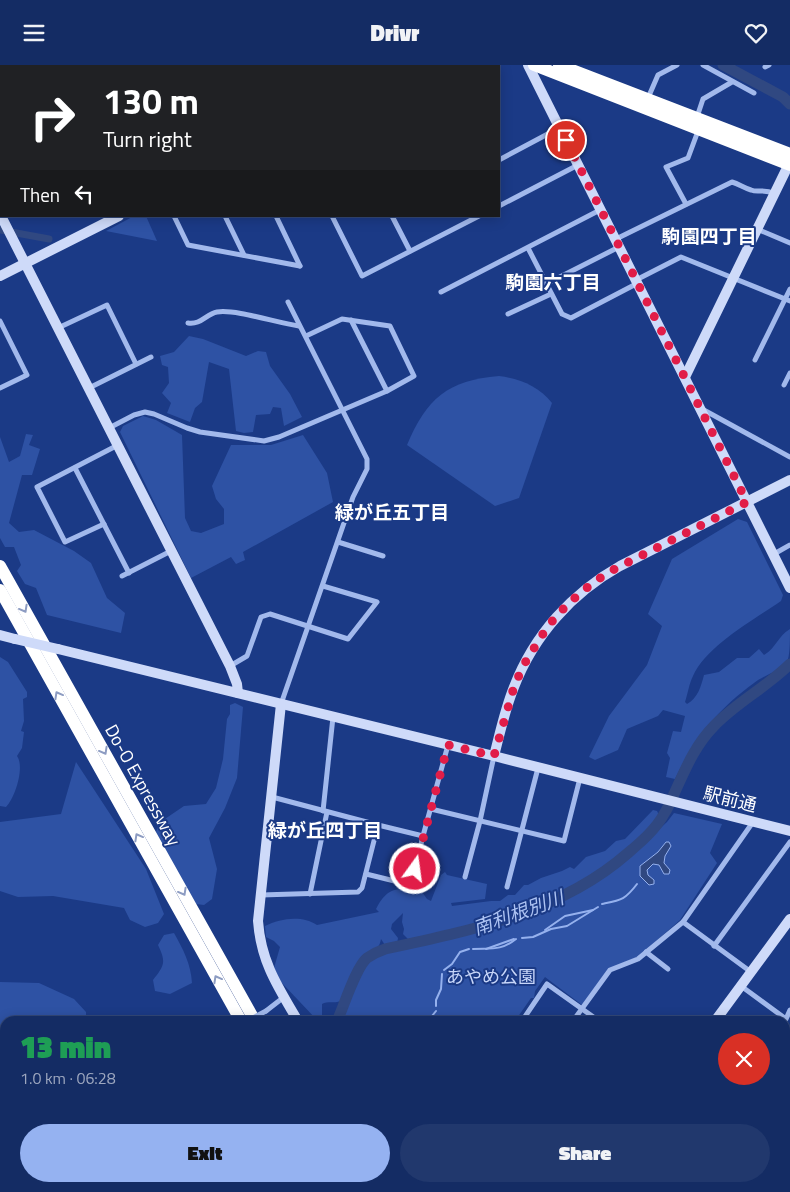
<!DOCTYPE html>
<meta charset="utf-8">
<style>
body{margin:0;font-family:"Titillium Web","Noto Sans JP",sans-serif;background:#21386d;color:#f1f3f6;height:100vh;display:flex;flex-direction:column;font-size:19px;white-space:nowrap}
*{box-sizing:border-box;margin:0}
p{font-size:16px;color:#9da7bf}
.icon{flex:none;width:28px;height:28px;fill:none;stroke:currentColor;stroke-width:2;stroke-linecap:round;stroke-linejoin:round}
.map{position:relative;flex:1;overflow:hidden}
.details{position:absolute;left:0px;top:951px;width:790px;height:176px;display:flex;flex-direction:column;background:#142c64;border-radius:15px 15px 0 0;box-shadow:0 2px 12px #0003,0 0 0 1px #334878}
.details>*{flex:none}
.banner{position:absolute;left:0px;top:0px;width:500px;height:152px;box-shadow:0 2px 12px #0003,0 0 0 1px #334878;background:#202124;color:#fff;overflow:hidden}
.pin{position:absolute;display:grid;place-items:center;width:42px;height:42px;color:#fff;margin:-21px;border:2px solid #fff;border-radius:50%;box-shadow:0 1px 5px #0007}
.me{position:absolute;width:55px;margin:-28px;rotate:14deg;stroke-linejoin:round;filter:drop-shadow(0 0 4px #0008)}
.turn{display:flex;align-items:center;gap:18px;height:105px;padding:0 20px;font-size:22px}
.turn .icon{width:65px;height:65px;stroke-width:2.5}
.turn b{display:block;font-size:35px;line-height:42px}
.then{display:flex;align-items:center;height:48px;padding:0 20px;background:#0003;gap:10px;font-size:19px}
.round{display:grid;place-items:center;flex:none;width:52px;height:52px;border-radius:26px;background:#21386d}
.head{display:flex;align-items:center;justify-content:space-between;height:85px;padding:0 20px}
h1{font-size:30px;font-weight:800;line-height:38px;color:#1e9e55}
.primary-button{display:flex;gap:10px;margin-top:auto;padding:10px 20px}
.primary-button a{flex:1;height:58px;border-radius:30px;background:#95b2f1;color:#111;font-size:20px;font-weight:800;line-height:58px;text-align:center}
.primary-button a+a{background:#21386d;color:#f1f3f6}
header{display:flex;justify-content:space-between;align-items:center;height:65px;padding:0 20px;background:#142c64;font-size:22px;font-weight:800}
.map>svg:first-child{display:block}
.green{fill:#2e52a4}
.water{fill:#304881;stroke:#95b1ee}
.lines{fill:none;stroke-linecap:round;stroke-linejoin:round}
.stream{stroke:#95b1ee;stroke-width:2}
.canal{stroke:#304881;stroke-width:7}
.river{stroke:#304881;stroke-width:11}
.street{stroke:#a2b9ec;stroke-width:5}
.secondary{stroke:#cedaf9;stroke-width:10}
.highway{stroke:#fff;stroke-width:12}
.street-bridge{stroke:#a2b9ec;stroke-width:5}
.secondary-bridge{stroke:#cedaf9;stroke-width:10}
.oneway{stroke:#8d9cc2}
.route{stroke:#e11d48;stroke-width:9;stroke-dasharray:0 16.2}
.labels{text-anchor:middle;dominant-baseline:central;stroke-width:4;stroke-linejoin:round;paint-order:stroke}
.street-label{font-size:18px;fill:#fff;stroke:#1b3a86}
.park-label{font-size:18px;fill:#c7d6f9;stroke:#1b3a86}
.neighbourhood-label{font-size:19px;font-weight:bold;fill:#fff;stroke:#1b3a86}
.water-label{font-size:19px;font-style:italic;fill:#adc3f3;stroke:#1b3a86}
</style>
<header><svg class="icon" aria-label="menu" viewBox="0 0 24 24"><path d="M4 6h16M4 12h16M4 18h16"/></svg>Drivr<svg class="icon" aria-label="heart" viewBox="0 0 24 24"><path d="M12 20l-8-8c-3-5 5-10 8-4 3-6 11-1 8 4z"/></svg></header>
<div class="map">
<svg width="790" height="1127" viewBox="0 0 790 1127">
<rect width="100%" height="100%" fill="#1b3a86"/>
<g class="green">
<polygon points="134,151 146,151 157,176 106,166"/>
<polygon points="189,271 203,274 246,291 258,286 266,287 270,301 290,329 302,352 284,361 281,343 273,342 270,349 256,350 253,367 244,368 236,366 229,304 209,297 202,337 195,343 190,357 167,348 171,338 162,328 169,318 168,302 162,300 160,291 174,287"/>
<path d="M499,311c22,3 39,10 53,27l-33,95 -24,8 -88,-61c19,-46 41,-65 92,-69z"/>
<polygon points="143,351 156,355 182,370 185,453 191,466 201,468 224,459 224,444 216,434 212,421 231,380 271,380 303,370 327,408 333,437 243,487 245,495 236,499 231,492 191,513 120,367 123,361"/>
<polygon points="26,369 33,370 29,380 40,384 32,410 22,410 9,458 19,467 34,465 74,486 91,498 107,533 125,548 121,568 47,550 36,523 25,519 17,506 21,500 14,482 5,482 0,473 0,372 9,397 20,391"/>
<path d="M738,454l9,3 36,73 -2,6c-26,18 -75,45 -88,75 -4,8 -5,17 -8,26l2,2c11,-6 14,-18 17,-29l15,-3 18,-14h12l10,-9 5,6c13,-8 13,-18 26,-26 0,8 0,24 -2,30 -7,13 -23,15 -34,24 -36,26 -60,56 -79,96l-9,-2 4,-19 -3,-5 6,-22 8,1 4,-16 -22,-6 -5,6 -31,13 -9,21 -23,10 -6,-3 20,-41 38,-51 15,-39 -14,-12 24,-55z"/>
<path d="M0,592l8,5 19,30v5l-4,2 1,22 -3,10 3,1 -2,16 -5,8c8,11 -2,42 -11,51l-6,-1z"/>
<polygon points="235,638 243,642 237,713 225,743 209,773 217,804 212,834 204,840 196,839 158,773 156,767 159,758 184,741 206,739 216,723 223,694 227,654 230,649 230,640"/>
<polygon points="76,697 146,804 164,849 158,858 145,862 130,855 124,843 53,831 18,832 0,826 0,757 61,749"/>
<path d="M653,745l4,1 3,6 -14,22 -35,34 56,-51 7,-9 48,11 -12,29 7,10 -37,57 -42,37 -30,12 -26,36 -37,-28 -10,14 -1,7h-3l-16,23h-173l21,-52 7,-9 13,-7 20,-8 37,-4 66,-17 -23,5 -15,-4 -35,12 -25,2 -5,-5 1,-5 -2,-7 1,-9 -11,11 -1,5 7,9 -1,6 -12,1 -4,-6c-2,15 -17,13 -25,27 -5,9 -5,25 -13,33 -6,6 -14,1 -21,5v12l-2,2 -4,1 -35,-37 -7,-14 6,-21 -6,-6 -8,-4 -1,-11c16,-8 37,-11 52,-1l62,-13 -3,-3c12,-23 21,-20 44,-20l7,10 4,2 10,-26 4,-3 2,3 40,9 -2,15 -34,4 1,3 39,-5h9l8,-6h7l9,-10h4l13,-7 21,-7 8,-4 4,2 12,-12 19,-6 11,-10 9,-2z"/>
<path d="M174,868c9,16 17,31 18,50l-22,11 -15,-3 -2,-11c12,-15 13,-18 5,-35l6,-10z"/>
<polygon points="0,917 39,918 74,934 86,947 86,956 5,956 5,963 0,965"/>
<polygon points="83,1122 283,1122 283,1123 280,1127 79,1127"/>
</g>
<polygon class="water" points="666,777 669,777 671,781 665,791 664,798 670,805 669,809 664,809 659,800 653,799 647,805 648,810 654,815 654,819 649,820 640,811 640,801 658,787"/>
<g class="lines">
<g class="stream">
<path d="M602,839c19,-4 23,-4 35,-20"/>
<polyline points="545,865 565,851 593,845"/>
<polyline points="522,873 533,872 551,864 567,861 598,842"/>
<path d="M473,884c18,-1 28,2 43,-10"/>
<polyline points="486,884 514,874"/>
<polyline points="444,905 452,899 460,887 469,884"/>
<polyline points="436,941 436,935 441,924 442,909"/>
<polyline points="418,956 428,956 436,946"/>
</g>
<polyline class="canal" points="0,165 49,174"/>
<g class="river">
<polyline points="723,0 783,32 790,39"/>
<path d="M337,956c7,-15 19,-54 30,-63 6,-4 12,-7 18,-9 85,-18 176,-37 243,-96 13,-11 28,-24 36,-39 4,-6 7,-13 10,-20 11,-24 21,-49 40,-68 23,-24 53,-39 76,-62"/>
<polyline points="286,1127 289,1122"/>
</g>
<g class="street">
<polyline points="130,0 131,1"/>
<polyline points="703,0 754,28"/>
<polyline points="765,2 769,0"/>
<polyline points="648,33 658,10 677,0"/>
<polyline points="697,52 703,34 732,17"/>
<polyline points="499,95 559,63"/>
<polyline points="686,139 666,102 688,93 698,66"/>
<polyline points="499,141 578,100"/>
<polyline points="174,151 188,180 300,201"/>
<polyline points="225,151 244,190"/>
<polyline points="276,151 300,201"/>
<polyline points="332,151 362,211 479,151"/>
<polyline points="392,151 410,186"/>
<polyline points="757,164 790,178"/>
<path d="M616,174l116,-57c7,2 12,6 19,8 8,3 12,-2 24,4"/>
<polyline points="528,183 562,249 571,253 638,218"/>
<polyline points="636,215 681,192 790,236"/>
<polyline points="546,219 619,182"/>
<polyline points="441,227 600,145"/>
<polyline points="508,249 551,229"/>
<polyline points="351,255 387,326"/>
<polyline points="0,256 27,310 0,323"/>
<path d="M188,258c13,2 18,-9 29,-11 19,-3 60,11 82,14"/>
<polyline points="58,263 107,240 136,299"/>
<polyline points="755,295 790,224"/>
<polyline points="784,320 790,308"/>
<polyline points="89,323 151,292"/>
<polyline points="702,344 790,392"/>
<polyline points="109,363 134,350 145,347 154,349 187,363 200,367 264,376 279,372 387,326 414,311 390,261 342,254 306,271"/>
<polyline points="75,403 129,508"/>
<polyline points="104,459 65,477 37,422 118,380"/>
<polyline points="338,477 383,491"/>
<polyline points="774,489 790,480"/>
<polyline points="122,511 171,486"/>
<polyline points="230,601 247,591 261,552 270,549 348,574 377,537 323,521"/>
<polyline points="281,639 353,432 367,404 367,394 288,237"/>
<polyline points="431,744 564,776 580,713"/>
<polyline points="323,746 333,652"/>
<polyline points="378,760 423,771 448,680"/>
<polyline points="366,809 411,820 423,771"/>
<polyline points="465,812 480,756 494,691"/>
<polyline points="507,822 538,703"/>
<polyline points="310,829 327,747"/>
<polyline points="261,830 358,827 362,823 378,760 272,732"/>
<polyline points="683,857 751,907"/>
<polyline points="714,881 790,777"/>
<polyline points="646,887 668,904"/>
<polyline points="741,921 786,954 790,945"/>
<polyline points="266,946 284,932"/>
<polyline points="522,956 547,919 599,956"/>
<polyline points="573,956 610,905 638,894 683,857 753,757"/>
<polyline points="785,1032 790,1032"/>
<polyline points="1,1090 5,1073"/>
<polyline points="534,1122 540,1127"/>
<polyline points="615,1122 621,1127"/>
<polyline points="693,1122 699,1127"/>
<polyline points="73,1127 77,1122"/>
<polyline points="480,1127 483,1122"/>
<polyline points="717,1127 719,1122"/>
</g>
<g class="secondary">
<polyline points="528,0 790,523"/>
<polyline points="416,1 418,0"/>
<polyline points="0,149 230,601 237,619 238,628"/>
<polyline points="0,211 119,151"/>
<polyline points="685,312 786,105 790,101"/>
<polyline points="0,570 15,574"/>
<polyline points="58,584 494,691 790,766"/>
<path d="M281,639l-23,217c3,41 20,66 40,100"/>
<path d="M494,691c6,-23 11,-47 20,-69 20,-52 58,-94 106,-121l170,-86"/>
<polyline points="715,956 790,854"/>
<polyline points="449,1122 454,1127"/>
<polyline points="589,1127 593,1122"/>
</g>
<g class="highway">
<polyline points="534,0 790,100"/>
<polyline points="559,0 790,89"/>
<polyline points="29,1 31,0"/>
<polyline points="62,1 64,0"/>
<polyline points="0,17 1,16"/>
<polyline points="0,32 1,31"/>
<polyline points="0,501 255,956"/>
<polyline points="0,525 241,956"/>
<polyline points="332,1122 335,1127"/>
<polyline points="347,1122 350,1127"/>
</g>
<polyline class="street-bridge" points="247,956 266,946"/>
<polyline class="secondary-bridge" points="15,574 58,584"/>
</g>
<defs><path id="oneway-chevron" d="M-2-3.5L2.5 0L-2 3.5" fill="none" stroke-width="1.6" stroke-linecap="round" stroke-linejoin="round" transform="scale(1.25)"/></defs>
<g class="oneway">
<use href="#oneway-chevron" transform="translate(24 544) rotate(61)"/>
<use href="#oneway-chevron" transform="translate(58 630) rotate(-119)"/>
<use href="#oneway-chevron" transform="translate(104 686) rotate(61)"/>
<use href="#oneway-chevron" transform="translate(138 772) rotate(-119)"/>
<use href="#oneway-chevron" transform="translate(183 827) rotate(61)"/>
<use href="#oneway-chevron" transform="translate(217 914) rotate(-119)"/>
</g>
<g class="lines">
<polyline class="route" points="415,804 448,680 494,691 514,622 523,601 546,564 558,549 581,527 607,508 747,437 566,75"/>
</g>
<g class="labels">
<g class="street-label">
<text transform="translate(143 720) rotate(61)">Do-O Expressway</text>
<text transform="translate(730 734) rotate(14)">駅前通</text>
</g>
<g class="park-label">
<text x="491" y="911">あやめ公園</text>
</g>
<g class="neighbourhood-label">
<text x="709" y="170">駒園四丁目</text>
<text x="553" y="216">駒園六丁目</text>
<text x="392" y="446">緑が丘五丁目</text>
<text x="325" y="764">緑が丘四丁目</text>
</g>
<g class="water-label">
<text transform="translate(518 847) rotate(-20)">南利根別川</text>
</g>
</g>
</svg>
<div class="pin" style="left:566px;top:75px;background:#d93025"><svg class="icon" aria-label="arrive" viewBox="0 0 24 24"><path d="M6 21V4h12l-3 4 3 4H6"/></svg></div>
<svg class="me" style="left:415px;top:804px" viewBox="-20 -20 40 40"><circle r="17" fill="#e11d48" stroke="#fff" stroke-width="3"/><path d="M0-11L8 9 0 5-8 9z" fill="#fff"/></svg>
<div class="banner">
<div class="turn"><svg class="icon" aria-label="right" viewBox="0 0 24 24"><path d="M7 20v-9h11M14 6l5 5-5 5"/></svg><div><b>130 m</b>Turn right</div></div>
<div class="then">Then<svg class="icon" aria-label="left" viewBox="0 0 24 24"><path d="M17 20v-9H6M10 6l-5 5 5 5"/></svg></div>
</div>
<section class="details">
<div class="head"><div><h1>13 min</h1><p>1.0 km · 06:28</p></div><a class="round" style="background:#d93025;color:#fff"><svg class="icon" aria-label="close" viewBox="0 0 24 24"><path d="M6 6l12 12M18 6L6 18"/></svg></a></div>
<div class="primary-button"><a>Exit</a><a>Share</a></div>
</section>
</div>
